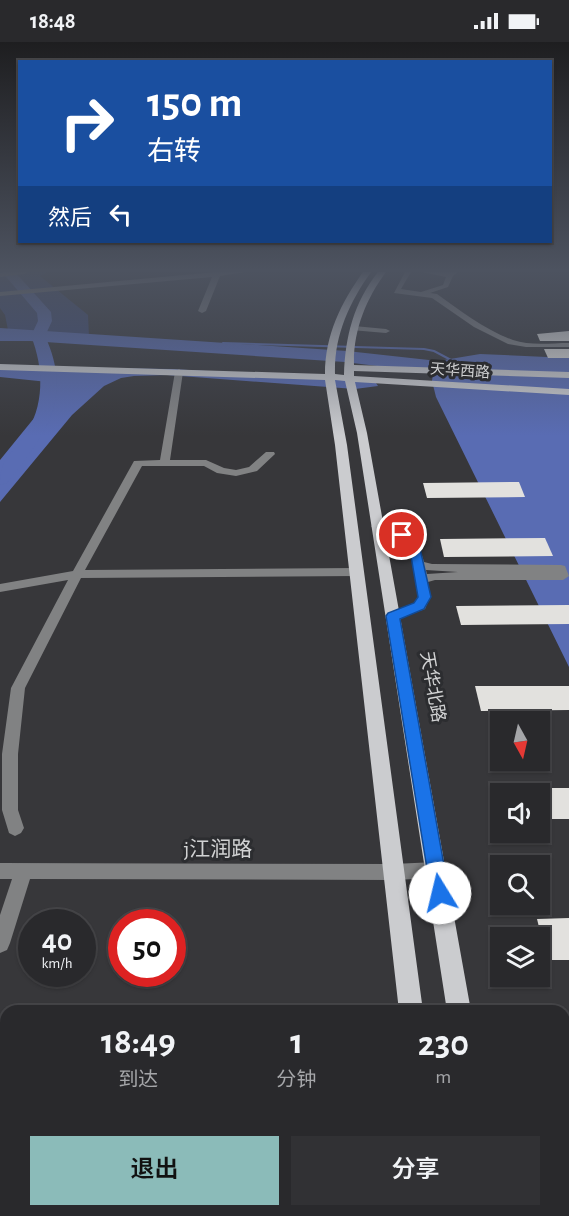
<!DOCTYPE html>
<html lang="zh">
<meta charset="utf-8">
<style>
body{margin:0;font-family:"Alegreya Sans","Noto Sans SC",sans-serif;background:#313134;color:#f1f3f6;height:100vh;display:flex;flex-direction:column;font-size:22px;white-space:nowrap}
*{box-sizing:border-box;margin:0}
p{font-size:20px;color:#a5a6a9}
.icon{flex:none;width:33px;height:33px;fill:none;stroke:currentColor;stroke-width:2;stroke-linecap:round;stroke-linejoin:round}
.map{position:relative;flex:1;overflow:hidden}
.drawer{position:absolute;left:0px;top:963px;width:570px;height:212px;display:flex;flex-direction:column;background:#29292c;border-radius:18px 18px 0 0;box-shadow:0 2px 4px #0004,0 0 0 2px #454548}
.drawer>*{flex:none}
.guide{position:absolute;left:18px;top:18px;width:534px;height:183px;border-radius:0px;box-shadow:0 2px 4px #0004,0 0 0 2px #454548;background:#1a4fa0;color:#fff;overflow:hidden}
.needle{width:39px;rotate:172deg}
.tools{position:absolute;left:490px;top:669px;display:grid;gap:12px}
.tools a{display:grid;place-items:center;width:60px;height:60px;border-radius:0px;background:#29292c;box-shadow:0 2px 4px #0004,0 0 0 2px #454548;font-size:30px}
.speed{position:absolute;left:18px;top:867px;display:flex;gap:12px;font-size:30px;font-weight:700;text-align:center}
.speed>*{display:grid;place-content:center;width:78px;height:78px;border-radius:50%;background:#29292c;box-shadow:0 2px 4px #0004,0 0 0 2px #454548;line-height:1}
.speed small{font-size:15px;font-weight:400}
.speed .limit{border:9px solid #d22;background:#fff;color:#111}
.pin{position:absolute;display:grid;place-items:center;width:51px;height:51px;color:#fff;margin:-26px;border:3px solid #fff;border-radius:50%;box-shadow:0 2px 6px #0007}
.me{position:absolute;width:66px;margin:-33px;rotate:351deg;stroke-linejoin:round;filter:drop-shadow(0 0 4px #0008)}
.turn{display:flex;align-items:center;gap:21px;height:126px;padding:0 30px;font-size:27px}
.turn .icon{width:78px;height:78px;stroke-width:2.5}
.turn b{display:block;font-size:42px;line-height:51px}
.then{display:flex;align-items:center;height:57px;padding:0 30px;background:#0003;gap:12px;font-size:22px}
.eta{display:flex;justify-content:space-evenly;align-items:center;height:102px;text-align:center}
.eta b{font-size:36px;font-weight:600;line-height:42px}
.cta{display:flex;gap:12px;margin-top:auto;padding:12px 30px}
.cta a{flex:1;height:69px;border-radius:0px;background:#8bbbb9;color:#111;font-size:24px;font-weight:600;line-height:69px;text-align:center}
.cta a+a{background:#313134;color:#f1f3f6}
.status{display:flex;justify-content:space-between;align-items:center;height:42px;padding:0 30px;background:#29292c;direction:ltr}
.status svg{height:16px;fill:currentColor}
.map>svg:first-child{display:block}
.green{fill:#3c4873}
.water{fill:#596cb3}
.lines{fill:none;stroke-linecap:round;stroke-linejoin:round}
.stream{stroke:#596cb3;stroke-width:2}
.river{fill:#596cb3;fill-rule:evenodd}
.building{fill:#e2e1de}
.minor{fill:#818283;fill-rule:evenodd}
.major{fill:#cbcccf;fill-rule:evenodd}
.route{fill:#1a73e8;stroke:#114b97;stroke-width:1.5}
.labels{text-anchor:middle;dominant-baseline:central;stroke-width:6;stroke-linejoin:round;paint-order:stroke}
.far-street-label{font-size:15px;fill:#d1d2d3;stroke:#2c2d30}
.street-label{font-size:18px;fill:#d1d2d3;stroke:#2c2d30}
.near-street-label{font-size:21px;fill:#d1d2d3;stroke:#2c2d30}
</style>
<div class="status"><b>18:48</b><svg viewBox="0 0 49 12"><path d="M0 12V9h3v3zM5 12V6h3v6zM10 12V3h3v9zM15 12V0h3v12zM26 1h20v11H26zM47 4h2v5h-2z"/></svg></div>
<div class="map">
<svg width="569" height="1174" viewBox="0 0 569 1174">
<rect width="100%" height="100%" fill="#37373a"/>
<polygon class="green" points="0,230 47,230 40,234 88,273 89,294 9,293 5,273 0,266"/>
<g class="water">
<polygon points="0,286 347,309 438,319 480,312 569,316 569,625 436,355 432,339 433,331 345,320 0,297"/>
<polygon points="0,325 172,327 360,338 376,341 378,344 355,347 167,333 134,334 121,336 104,344 72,373 0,460 0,418 48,359 54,347 48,340 0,335"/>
</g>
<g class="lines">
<g class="stream">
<polyline points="0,298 29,298"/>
<polyline points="223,301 424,307 434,309 451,318"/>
</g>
<path class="river" d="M2,230h13l36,40 1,9 -7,15c29,63 0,99 -38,147l-7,2c0,-27 10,-28 24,-49 21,-29 20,-68 7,-100l7,-15 -1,-8z"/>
</g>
<g class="building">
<polygon points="569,289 569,299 540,299 537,292"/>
<polygon points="544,307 569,307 569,316 548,316"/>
<polygon points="519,440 525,455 427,456 423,441"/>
<polygon points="545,496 553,514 444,515 440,497"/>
<polygon points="569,563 569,582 461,583 456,564"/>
<polygon points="475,644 569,644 569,668 481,669"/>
<rect x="540" y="746" width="29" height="31"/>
<polygon points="569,876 569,918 547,918 537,877"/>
</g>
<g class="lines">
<g class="minor">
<polygon points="27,230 24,232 0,235 0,231"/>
<polygon points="216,230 245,230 220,234 206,269 202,271 198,269 212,235 0,254 0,250"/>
<path d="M405,230h6l-10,17 20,3 22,-7 3,-8 -24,-5h36l-5,4 -5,11 -18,6 7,1c24,17 48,36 76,46 17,6 38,3 56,3v4h-43l-18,-3 -34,-17 -42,-29 -38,-5z"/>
<polygon points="354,284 386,287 390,289 386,291 351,288 350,286"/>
<polygon points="179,327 183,330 170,418 206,418 224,426 236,428 249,425 266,410 274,410 275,412 257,429 236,434 217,431 204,424 142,424 85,528 356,526 362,530 356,534 81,536 25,646 18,712 18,768 24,786 21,791 15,794 9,791 2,768 2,712 11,646 68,538 0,550 0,542 73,529 134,419 160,418 175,330"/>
<path d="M377,481c23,6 41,14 47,39l8,2 129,1 4,1 4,10 -6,4h-128l-7,2 2,15 -5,12 -27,10h-10l-2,-3 2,-3 27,-10 3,-6c-6,-40 -3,-55 -45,-69l-2,-2zM426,528l32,2 -31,2z"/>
<polygon points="436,820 442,822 445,828 442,834 436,836 393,838 30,837 10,901 7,908 0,911 0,873 12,837 0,837 0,821 393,822"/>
<rect x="0" y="1130" width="6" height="24"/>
<polygon points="119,1168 143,1168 142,1174 118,1174"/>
</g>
<g class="major">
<path d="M363,230h8c-22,31 -37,64 -36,102l9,1c1,-38 10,-73 34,-103h8c-20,27 -33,59 -32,93l215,7v6l-215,-7v5l215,13v6l-214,-13 12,51 104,578h-24l-90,-578 -12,-52 -10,-1 12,65 76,566h-24l-64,-566 -10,-65 -325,-10v-6l325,10c0,-39 16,-71 38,-102z"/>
<rect x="422" y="1168" width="28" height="6"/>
<rect x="478" y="1168" width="28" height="6"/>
</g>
</g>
<linearGradient id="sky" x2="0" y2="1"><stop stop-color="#1e1e20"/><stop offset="0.58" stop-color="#4d5360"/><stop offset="1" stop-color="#4d5360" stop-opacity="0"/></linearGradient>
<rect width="569" height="394" fill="url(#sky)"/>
<polygon class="route" points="402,489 419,502 431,555 424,567 400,577 449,851 447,857 440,860 433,857 431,851 386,574 388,571 414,561 418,555 411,514 407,504 396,493"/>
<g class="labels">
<g class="far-street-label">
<text transform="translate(460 329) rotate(4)">天华西路</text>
</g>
<g class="street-label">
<text transform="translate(432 645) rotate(80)">天华北路</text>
</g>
<g class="near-street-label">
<text x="218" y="807">j江润路</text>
</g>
</g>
</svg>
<div class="tools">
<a><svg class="needle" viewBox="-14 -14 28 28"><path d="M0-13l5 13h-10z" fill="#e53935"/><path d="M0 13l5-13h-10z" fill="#a5a6a9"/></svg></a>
<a><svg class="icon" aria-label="sound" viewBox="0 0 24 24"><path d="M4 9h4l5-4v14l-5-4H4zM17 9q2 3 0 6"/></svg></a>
<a><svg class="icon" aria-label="search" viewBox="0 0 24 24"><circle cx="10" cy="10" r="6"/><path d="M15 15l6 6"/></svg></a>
<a><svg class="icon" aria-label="layers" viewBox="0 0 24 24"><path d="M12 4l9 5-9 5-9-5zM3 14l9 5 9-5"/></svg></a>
</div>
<div class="speed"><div>40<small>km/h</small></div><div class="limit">50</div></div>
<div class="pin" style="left:402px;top:493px;background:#d93025"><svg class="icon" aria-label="arrive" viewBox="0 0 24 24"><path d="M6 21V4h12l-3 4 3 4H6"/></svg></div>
<svg class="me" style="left:440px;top:851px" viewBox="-20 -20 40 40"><circle r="19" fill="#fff"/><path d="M0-13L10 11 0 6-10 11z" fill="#1a73e8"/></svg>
<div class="guide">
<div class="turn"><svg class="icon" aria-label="right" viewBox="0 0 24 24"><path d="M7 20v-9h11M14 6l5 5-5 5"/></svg><div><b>150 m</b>右转</div></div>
<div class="then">然后<svg class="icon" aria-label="left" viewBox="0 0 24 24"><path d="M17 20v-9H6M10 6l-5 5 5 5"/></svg></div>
</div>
<section class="drawer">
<div class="eta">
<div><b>18:49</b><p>到达</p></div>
<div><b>1</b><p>分钟</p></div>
<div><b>230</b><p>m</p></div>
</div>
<div class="cta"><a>退出</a><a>分享</a></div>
</section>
</div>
